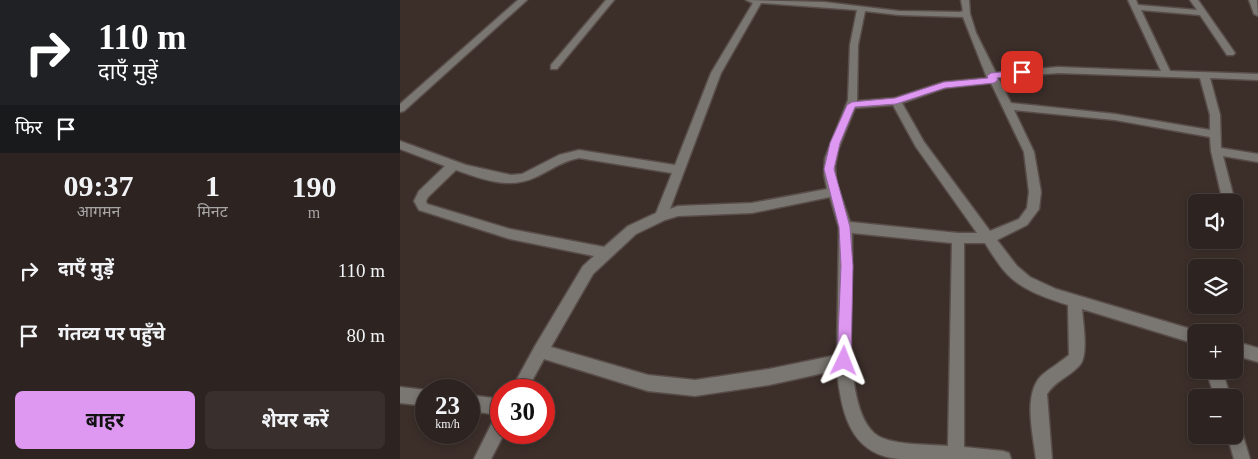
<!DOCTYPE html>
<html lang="hi">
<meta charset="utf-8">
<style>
body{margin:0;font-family:"Times New Roman","Noto Sans Devanagari",serif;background:#392f2d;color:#f1f3f6;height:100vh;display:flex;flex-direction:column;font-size:19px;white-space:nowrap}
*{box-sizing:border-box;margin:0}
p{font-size:16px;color:#a7a4a5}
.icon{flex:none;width:28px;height:28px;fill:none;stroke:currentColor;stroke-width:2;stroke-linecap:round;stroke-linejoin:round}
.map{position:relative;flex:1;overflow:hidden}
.panel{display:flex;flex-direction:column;background:#2d2320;width:400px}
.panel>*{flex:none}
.guide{background:#202124;color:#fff;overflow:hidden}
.controls{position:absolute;left:788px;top:194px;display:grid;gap:10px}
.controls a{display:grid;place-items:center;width:55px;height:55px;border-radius:8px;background:#2d2320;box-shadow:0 2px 8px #0003,0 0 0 1px #48403e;font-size:25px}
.speed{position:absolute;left:15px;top:379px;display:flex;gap:10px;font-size:25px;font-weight:700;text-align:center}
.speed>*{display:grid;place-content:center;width:65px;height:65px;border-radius:50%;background:#2d2320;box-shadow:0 2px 8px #0003,0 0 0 1px #48403e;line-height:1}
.speed small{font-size:12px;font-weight:400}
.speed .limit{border:8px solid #d22;background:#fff;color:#111}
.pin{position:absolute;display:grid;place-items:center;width:42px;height:42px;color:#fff;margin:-21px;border-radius:10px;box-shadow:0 2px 8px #0006}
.me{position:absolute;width:55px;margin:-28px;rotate:2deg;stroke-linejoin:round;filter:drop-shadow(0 0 4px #0008)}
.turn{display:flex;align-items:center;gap:18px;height:105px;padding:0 15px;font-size:22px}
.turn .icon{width:65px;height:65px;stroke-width:2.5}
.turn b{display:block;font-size:35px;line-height:42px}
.then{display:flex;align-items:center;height:48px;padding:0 15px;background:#0003;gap:10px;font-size:19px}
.eta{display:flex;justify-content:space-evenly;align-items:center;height:85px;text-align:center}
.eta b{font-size:30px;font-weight:700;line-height:35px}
.button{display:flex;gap:10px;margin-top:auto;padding:10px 15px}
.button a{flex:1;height:58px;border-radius:8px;background:#df98f2;color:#111;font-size:20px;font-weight:700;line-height:58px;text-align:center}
.button a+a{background:#392f2d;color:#f1f3f6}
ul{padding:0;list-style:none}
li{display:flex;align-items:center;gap:15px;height:65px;padding:0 15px}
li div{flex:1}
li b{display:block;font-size:19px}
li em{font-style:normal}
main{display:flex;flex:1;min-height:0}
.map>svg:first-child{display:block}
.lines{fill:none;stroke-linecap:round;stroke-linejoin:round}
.minor-casing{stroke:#594d49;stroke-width:3}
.minor{fill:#7a7772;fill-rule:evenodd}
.route{fill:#df98f2;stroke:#91639d}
</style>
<main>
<section class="panel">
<div class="guide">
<div class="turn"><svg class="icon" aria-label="right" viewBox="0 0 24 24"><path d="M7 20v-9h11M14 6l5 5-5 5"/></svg><div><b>110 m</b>दाएँ मुड़ें</div></div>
<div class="then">फिर<svg class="icon" aria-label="arrive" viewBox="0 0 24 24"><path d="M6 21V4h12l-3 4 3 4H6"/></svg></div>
</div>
<div class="eta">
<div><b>09:37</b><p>आगमन</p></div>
<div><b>1</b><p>मिनट</p></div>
<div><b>190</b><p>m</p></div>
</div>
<ul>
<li><svg class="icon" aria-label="right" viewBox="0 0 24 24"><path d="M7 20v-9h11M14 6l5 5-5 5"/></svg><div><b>दाएँ मुड़ें</b></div><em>110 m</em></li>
<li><svg class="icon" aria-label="arrive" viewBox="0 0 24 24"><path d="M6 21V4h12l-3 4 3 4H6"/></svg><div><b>गंतव्य पर पहुँचे</b></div><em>80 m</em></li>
</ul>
<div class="button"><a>बाहर</a><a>शेयर करें</a></div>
</section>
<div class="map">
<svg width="858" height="459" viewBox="0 0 858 459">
<rect width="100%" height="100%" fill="#3c2f2a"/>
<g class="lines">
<g class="minor-casing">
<g id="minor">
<polygon points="118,0 127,0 4,111 0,112 0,104"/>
<polygon points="206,0 214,0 157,69 151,69 151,65"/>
<path d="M346,0l78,2 75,9 61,1 3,-1 -2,-11h8l1,14 6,19 20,40 62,-6 103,4 -33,-71h8l2,5 59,5 -7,-10h8l37,53 -2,2h-6l-27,-40 -59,-5 29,61 88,3v6l-48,-2 10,37 1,33 37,6v8l-35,-6 12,46 -1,2v-2h-11l-12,-51 -1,-14 -95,-17 -101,-10 20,42 7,40 -2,17 -12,16 -30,15 20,26 13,11 26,12 145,43h-5v12l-114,-35c1,14 7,48 -3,57 -10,11 -24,15 -32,28l5,65h-16c-3,-25 -13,-64 5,-83 9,-8 20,-14 28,-21l-1,-50c-21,-7 -44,-14 -60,-30 -9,-9 -16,-21 -23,-32h-21v204l39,4 6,2 2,6h-111c-50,-4 -59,-47 -63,-89l-68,15 -74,11 -47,-5 -104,-32 -17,31h-16l24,-44 48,-80 11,-10 -84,-17 -91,-29 -5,-9 5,-10 26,-25 -45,-17v-8l66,24 45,10 11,-1 37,-19 20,-5 96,15 36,-92 42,-70zM361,3l96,7 -7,35 -2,55 -23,58 -1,16 3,15 -75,14 -74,3 -8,3 51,-136zM465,11l34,4 64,2 24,61 -43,4 -49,16 -38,3 1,-56zM658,73l142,5 10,37v15l-95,-16 -104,-11 -13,-25zM591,83l33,69 5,40 -2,16 -8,11 -29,12 -66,-89 -22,-39 43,-15zM493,105l23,42 61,86h-19l-108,-11 -14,-40 -1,-16 3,-16 17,-42zM179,158l93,15 -16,40 -28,13 -24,21 -94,-18 -83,-25 -1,-3 2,-4 28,-27c25,9 54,20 80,7 15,-7 26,-16 43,-19zM430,197l9,31 -2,127 -68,14 -74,11 -47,-5 -97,-28 42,-73 43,-40 29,-14 13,-4 74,-3zM452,233l100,10 -4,203c-19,-2 -60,0 -74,-13 -35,-32 -20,-153 -22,-200z"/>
<polygon points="849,0 857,0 858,16 854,14"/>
<polygon points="834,213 838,215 842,226 840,230 834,230"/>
<polygon points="834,341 858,348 858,362 834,355"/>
<polygon points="806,370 822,370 831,398 815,398"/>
<polygon points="0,387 26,390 26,406 0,403"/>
<polygon points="69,395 101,399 101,432 105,432 91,459 74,459 95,417 101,415 69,411"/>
<polygon points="834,424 840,426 850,459 834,459 827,435 834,435"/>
</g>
</g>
<use href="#minor" class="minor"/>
</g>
<polygon class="route" points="622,70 627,72 625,74 597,78 598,80 594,83 545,88 496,104 455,107 440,143 434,169 450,227 453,266 451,361 449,366 444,368 439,366 437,361 441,266 439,227 424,169 430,143 447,105 452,102 495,98 544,82 588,78 587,76 591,73"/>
</svg>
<div class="controls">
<a><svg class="icon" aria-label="sound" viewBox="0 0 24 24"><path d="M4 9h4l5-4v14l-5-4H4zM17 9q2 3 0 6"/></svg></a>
<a><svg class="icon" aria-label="layers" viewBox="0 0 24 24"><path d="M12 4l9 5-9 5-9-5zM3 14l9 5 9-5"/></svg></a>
<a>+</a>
<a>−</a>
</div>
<div class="speed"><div>23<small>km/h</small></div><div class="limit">30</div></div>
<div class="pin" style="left:622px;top:72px;background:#d93025"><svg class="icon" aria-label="arrive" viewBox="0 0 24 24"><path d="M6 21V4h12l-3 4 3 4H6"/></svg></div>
<svg class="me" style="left:444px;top:361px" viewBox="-20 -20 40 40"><path d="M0-17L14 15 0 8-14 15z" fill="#df98f2" stroke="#fff" stroke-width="4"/></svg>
</div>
</main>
